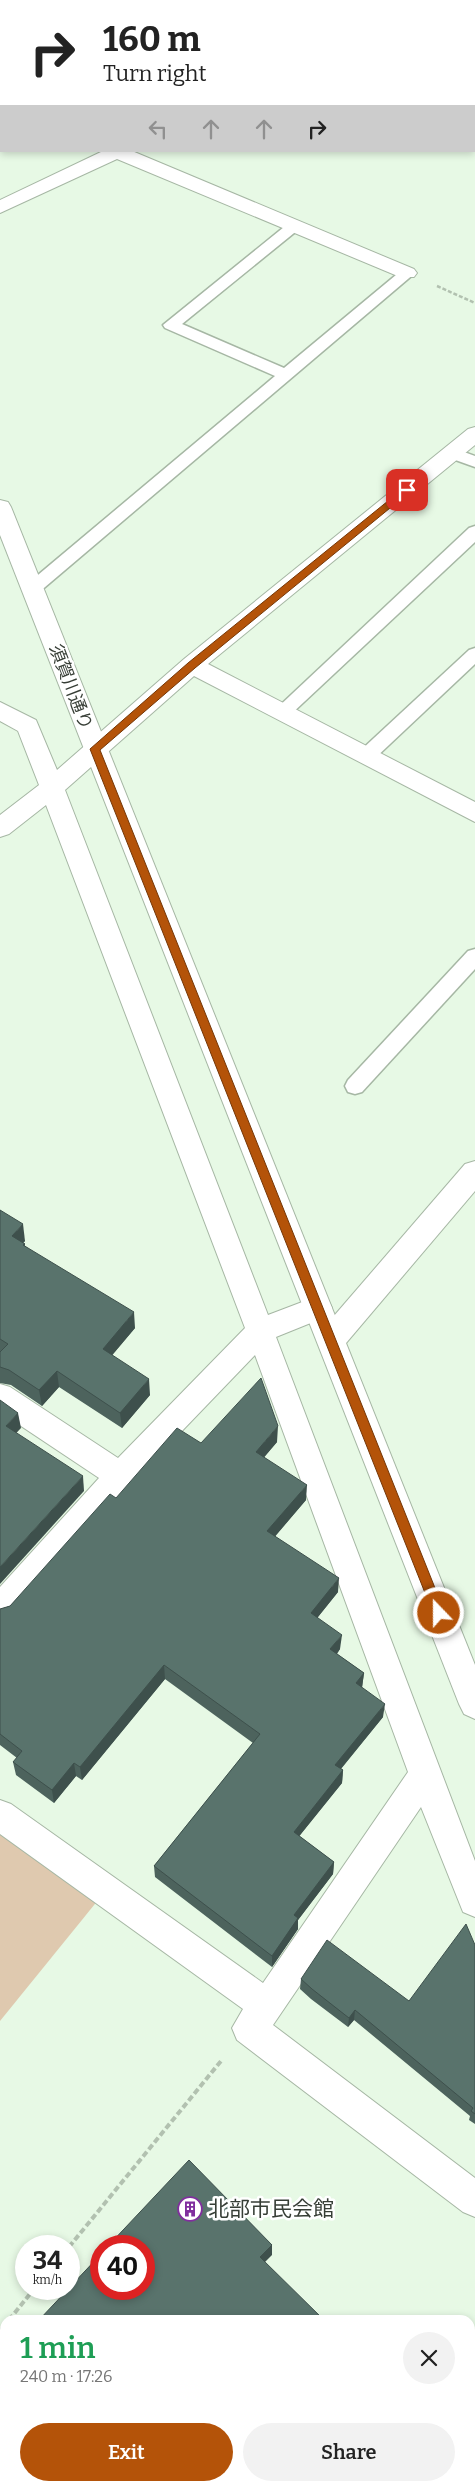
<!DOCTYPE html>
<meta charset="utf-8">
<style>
body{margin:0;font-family:Bitter,"Noto Sans JP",serif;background:#f2f2f2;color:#222;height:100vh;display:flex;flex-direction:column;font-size:19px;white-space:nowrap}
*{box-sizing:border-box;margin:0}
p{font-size:16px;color:#767676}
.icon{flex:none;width:28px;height:28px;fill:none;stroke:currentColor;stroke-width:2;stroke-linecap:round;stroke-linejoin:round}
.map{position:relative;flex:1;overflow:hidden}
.details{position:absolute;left:0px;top:2315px;width:475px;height:176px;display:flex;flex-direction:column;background:#fff;border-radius:15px 15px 0 0;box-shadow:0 2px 8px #0003}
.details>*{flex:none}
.top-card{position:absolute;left:0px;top:0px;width:475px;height:152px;box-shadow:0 2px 8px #0003;background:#fff;color:#222;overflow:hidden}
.speed{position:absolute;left:15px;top:2235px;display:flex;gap:10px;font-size:25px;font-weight:700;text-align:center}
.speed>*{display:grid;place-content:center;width:65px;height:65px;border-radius:50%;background:#fff;box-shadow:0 2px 8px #0003;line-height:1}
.speed small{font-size:12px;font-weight:400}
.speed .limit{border:8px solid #d22;background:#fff;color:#111}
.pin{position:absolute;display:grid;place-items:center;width:42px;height:42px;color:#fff;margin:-21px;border-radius:10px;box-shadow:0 2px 8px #0006}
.me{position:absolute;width:55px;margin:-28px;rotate:338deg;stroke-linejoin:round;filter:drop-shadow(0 0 4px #0008)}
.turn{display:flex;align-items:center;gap:18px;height:105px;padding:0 20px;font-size:22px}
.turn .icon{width:65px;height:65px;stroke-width:2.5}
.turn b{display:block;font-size:35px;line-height:42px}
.lanes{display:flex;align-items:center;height:48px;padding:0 20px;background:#0003;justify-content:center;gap:25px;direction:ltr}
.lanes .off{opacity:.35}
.round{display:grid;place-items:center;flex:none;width:52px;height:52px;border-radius:26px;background:#f2f2f2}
.overview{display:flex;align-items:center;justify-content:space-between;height:85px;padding:0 20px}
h1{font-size:30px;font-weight:600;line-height:38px;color:#1e9e55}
.action{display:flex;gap:10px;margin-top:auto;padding:10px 20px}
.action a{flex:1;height:58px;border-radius:30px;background:#b45309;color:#fff;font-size:20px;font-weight:600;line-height:58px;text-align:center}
.action a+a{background:#f2f2f2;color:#222}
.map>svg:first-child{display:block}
.green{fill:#dfc9af}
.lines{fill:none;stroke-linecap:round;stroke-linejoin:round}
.stream{fill:#6fa5af;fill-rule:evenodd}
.lane-casing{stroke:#a6b7a4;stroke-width:3}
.street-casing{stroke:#a6b7a4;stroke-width:2}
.secondary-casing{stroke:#a6b7a4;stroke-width:2}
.path-far1{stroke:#b2c1b0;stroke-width:2.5;stroke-dasharray:4 2;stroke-linecap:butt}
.path{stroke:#b2c1b0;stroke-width:4;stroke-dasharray:6 3;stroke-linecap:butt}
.lane{fill:#fff;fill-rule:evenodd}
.street{fill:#fff;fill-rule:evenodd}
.secondary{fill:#fff;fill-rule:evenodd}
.wall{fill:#4d635d}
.shaded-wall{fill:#3e504c}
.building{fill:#59736c;stroke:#3e504c}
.route{fill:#b45309;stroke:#753606}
.labels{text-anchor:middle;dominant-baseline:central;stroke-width:5;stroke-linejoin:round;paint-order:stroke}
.street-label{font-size:18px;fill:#373e36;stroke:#fff}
.near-poi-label{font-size:21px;fill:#373e36;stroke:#fff;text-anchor:start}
</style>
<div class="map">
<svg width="475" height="2491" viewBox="0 0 475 2491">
<rect width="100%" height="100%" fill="#e7f9e5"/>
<polygon class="green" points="0,1820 103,1894 0,2021"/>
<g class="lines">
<rect class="stream" x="47" y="0" width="16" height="1"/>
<g class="lane-casing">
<g id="lane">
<rect x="474" y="59" width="1" height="8"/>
<polygon points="294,221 299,223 302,226 299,229 182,324 284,368 402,270 407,268 415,273 38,593 26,593 23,589 26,585 275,376 165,328 163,325 289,223"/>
<polygon points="453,448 475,456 475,467 447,457 445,453 447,449"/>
<polygon points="475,526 475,542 288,717 282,719 276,717 273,713 276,709 469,528"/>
<polygon points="475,648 475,664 372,761 366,763 360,761 357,756 360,751 469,650"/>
<polygon points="475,949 475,969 362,1092 355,1094 348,1092 345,1086 348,1080 468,951"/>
</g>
</g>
<g class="street-casing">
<g id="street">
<polygon points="103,151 132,151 414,269 417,273 414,277 400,277 117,159 0,213 0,200"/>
<polygon points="475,427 475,445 208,664 475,802 475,822 194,676 65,790 268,1315 318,1296 328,1300 332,1308 328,1316 276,1337 475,1861 475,1917 463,1912 421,1807 273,2025 475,2178 475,2217 463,2212 237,2040 232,2028 243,2009 0,1834 0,1800 11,1804 263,1983 408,1772 255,1355 130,1485 11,1619 0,1623 0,1587 99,1478 0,1412 0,1384 10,1387 118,1458 245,1328 46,805 9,834 0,837 0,815 39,785 18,731 0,721 0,702 36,720 57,770 184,659 468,429"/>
<polygon points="475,1161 475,1191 341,1349 331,1352 321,1349 317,1340 321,1331 465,1164"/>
<polygon points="475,2449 475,2491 457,2490 455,2486 470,2486 470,2452"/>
</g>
</g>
<g class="secondary-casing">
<polygon id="secondary" points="0,500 8,502 11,507 475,1665 475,1719 464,1714 459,1704 0,535"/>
</g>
<polyline class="path-far1" points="437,286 475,303"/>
<g class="path">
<polyline points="69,2247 221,2061"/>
<polyline points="9,2320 34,2289"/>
<polyline points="0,2331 5,2325"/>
</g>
<use href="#lane" class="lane"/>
<use href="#street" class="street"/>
<use href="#secondary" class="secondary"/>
</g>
<g class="wall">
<polygon points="0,1210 25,1241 23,1243 25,1244 25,1246 135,1328 112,1355 150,1395 122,1428 59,1387 42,1406 11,1385 0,1383"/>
<polygon points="277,1442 264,1457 306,1500 275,1536 338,1592 317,1618 340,1649 337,1654 364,1673 362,1688 383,1717 341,1769 343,1770 342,1783 299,1836 334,1862 333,1874 298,1920 298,1929 272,1967 155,1877 154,1866 253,1743 165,1679 82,1780 76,1776 54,1803 16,1775 13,1762 17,1758 0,1745 0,1609 10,1606 116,1498 201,1443"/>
<polygon points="475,1945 475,2124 469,2120 470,2116 354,2020 348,2027 311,1999 300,1989 301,1979 409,2001"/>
<polygon points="5,2357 5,2412 0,2406 0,2362"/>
</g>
<g class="shaded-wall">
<polygon points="23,1224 25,1241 14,1252 12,1236"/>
<polygon points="134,1312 135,1328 104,1365 103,1349"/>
<polygon points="57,1371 59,1387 42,1406 39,1390"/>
<polygon points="149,1379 150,1395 122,1428 120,1413"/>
<polygon points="18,1413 21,1428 8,1442 6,1426"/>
<polygon points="278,1426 277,1442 256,1467 256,1452"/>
<polygon points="83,1476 84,1491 0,1584 0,1567"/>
<polygon points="307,1485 306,1500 267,1546 267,1531"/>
<polygon points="339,1578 338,1592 310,1627 311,1613"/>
<polygon points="342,1635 340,1649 329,1663 330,1649"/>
<polygon points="164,1665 165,1679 82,1780 80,1767"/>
<polygon points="364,1673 362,1687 354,1697 356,1683"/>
<polygon points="385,1704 383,1717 334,1777 335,1765"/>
<polygon points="74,1763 76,1776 54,1803 52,1790"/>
<polygon points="343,1770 342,1783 293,1844 294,1832"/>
<polygon points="334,1862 333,1874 298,1920 298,1929 272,1967 272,1956 294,1915"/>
<polygon points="355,2010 354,2020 348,2027 349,2018"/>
<polygon points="272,2245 272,2255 260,2267 260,2257"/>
<polygon points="383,2486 385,2486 381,2491 379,2491"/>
</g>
<g class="building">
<polygon points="0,1210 23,1224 12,1236 25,1244 23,1245 134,1312 103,1349 149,1379 120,1413 57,1371 39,1390 9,1370 0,1367 0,1352 8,1344 0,1339"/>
<polygon points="261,1378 278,1426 256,1452 307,1485 267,1531 339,1578 311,1613 342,1635 330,1649 364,1673 356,1683 385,1704 335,1765 343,1770 294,1832 334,1862 294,1915 298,1918 272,1956 154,1866 260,1734 164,1665 80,1767 74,1763 52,1790 13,1762 22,1751 0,1734 0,1609 10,1606 110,1494 116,1498 177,1428 201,1443"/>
<polygon points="0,1400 18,1413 6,1426 83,1476 0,1567"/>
<polygon points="466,1924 475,1945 475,2114 471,2111 473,2108 355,2010 349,2018 312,1989 301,1979 327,1940 409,2001"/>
<polygon points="189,2160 272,2245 260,2257 324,2320 39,2320 101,2254 101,2289 144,2289 144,2246 108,2246"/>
<polygon points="5,2357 5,2409 0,2403 0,2362"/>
<polygon points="66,2486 383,2486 379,2491 67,2491"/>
</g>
<polygon class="route" points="404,488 412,490 195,668 100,750 445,1613 443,1617 439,1618 435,1617 433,1613 90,749 188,663"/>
<defs>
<g id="building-ring" transform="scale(1.25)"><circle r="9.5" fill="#fff" stroke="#802e9e" stroke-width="1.5"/><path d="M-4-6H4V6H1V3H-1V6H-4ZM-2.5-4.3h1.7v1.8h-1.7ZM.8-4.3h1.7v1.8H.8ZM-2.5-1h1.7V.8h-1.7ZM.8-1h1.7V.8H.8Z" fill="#802e9e"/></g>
</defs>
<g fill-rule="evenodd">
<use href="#building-ring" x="190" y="2209"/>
</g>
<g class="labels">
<g class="street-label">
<text transform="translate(71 687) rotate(69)">須賀川通り</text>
</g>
<g class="near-poi-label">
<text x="208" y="2209">北部市民会館</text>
</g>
</g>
</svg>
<div class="speed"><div>34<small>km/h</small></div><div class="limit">40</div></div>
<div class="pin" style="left:407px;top:490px;background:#d93025"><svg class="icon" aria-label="arrive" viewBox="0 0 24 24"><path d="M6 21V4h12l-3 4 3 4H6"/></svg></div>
<svg class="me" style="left:439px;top:1613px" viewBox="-20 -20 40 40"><circle r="17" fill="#b45309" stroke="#fff" stroke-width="3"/><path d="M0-11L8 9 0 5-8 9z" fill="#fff"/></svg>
<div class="top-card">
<div class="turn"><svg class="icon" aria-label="right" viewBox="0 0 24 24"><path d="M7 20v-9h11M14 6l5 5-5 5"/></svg><div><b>160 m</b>Turn right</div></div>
<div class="lanes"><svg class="icon off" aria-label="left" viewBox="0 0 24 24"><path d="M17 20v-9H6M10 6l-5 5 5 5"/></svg><svg class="icon off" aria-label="ahead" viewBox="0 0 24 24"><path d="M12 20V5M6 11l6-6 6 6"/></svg><svg class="icon off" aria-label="ahead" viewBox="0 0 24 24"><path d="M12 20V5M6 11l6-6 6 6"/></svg><svg class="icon" aria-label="right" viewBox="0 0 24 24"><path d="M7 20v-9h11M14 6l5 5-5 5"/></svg></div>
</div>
<section class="details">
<div class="overview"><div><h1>1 min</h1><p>240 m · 17:26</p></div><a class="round"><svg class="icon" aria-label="close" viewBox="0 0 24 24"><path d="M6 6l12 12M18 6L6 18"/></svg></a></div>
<div class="action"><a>Exit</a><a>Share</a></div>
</section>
</div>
